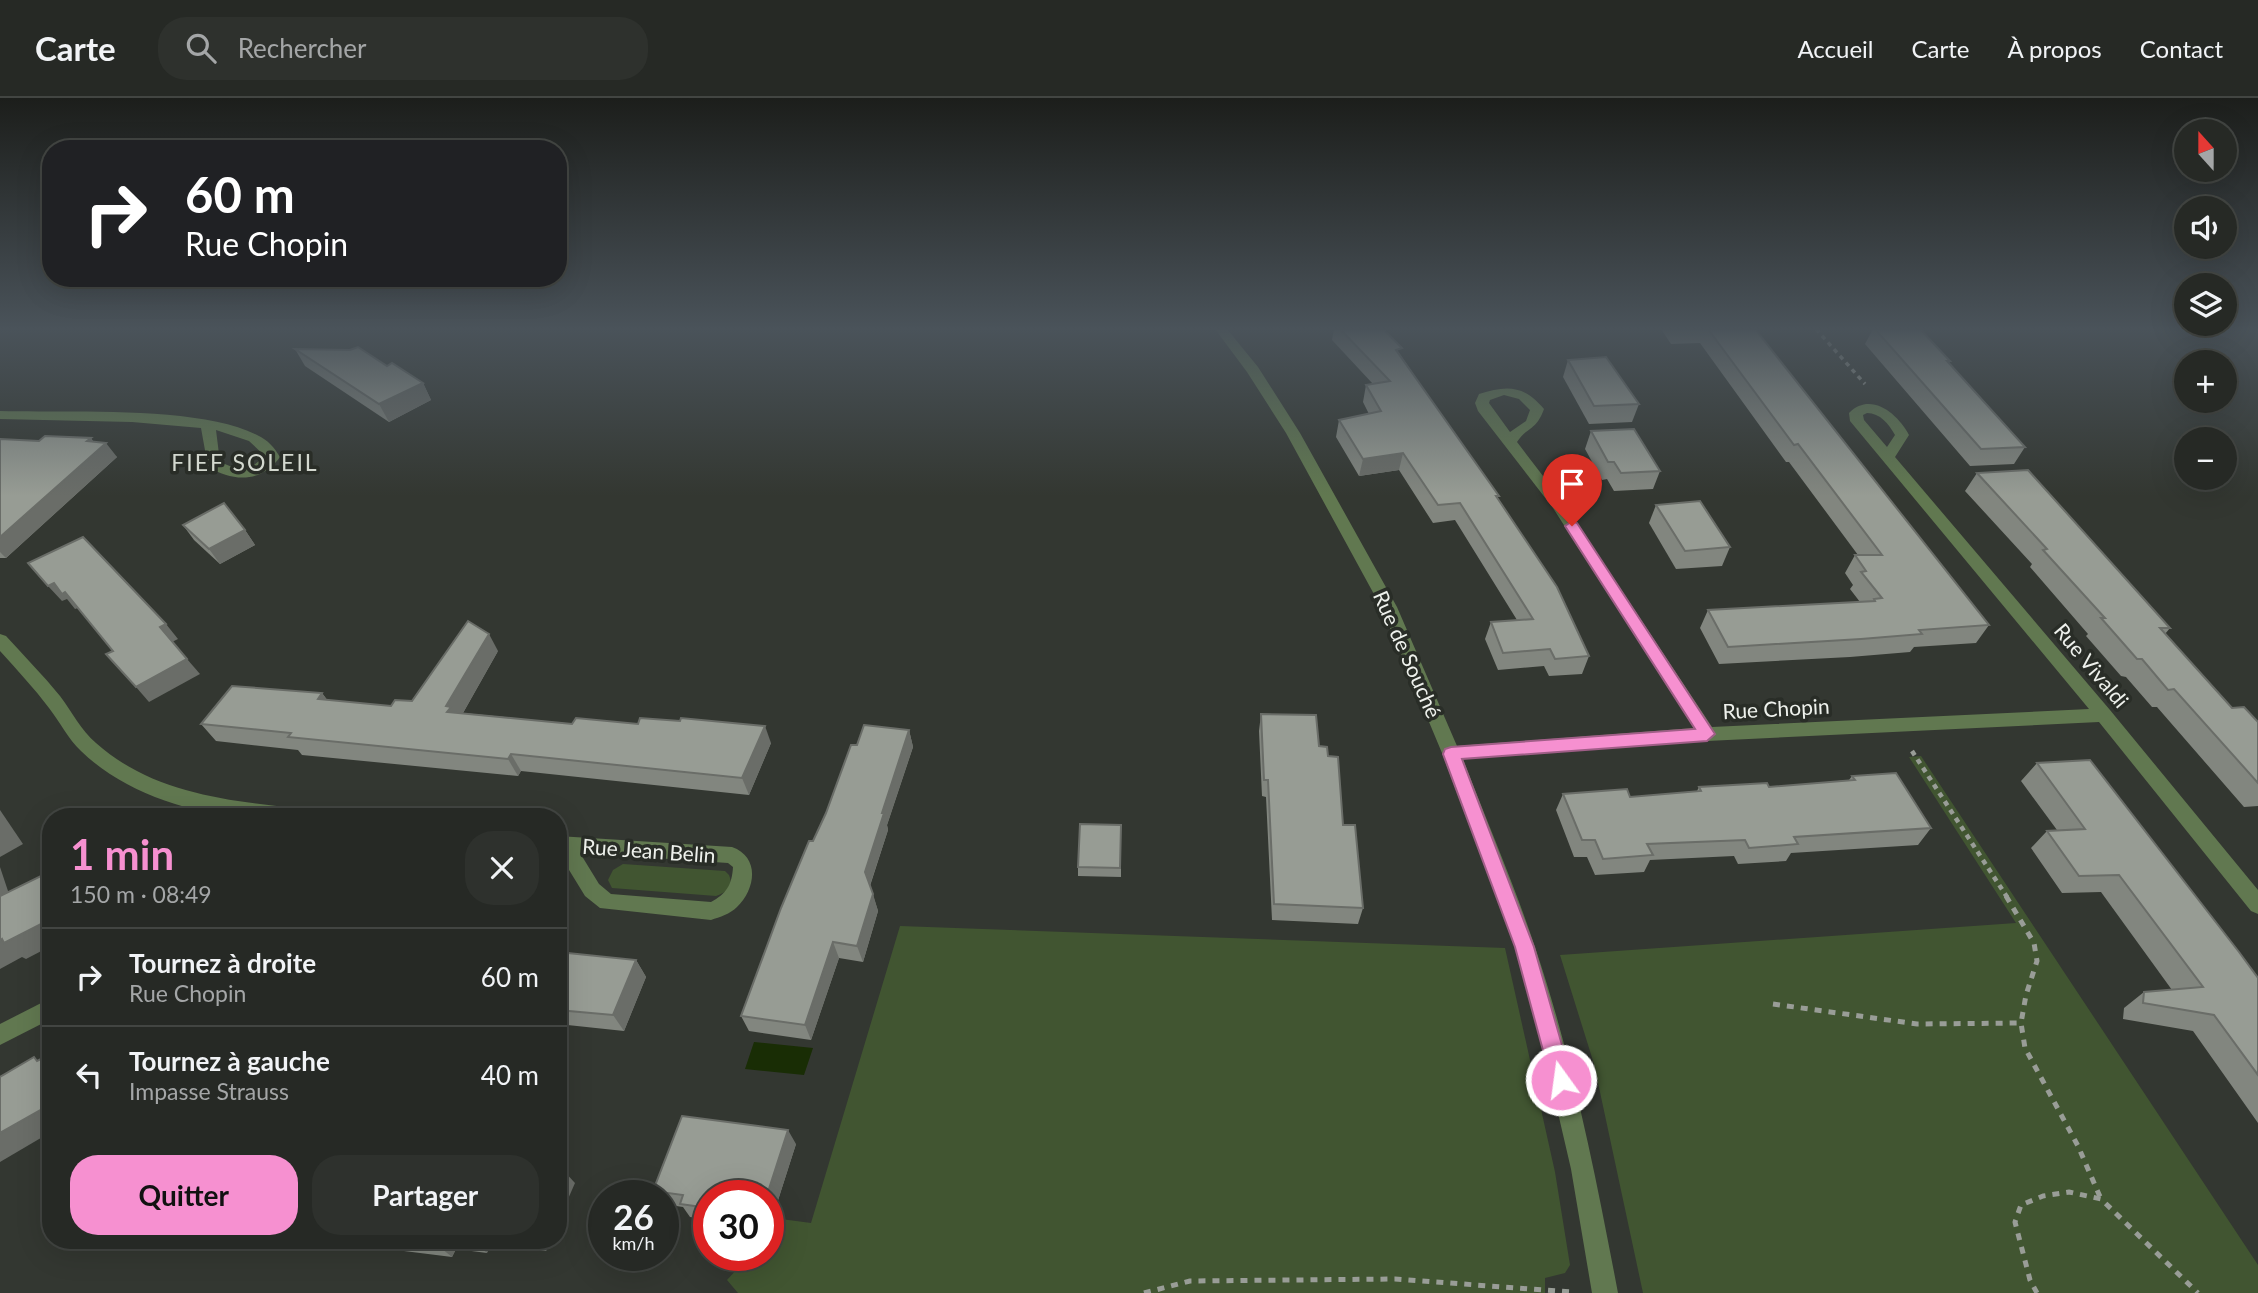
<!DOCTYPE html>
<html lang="fr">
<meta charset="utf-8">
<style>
body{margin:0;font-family:Lato,sans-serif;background:#2e312d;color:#f1f3f6;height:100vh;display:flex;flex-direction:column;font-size:26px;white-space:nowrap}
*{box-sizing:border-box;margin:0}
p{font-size:23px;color:#a4a6a7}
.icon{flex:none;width:38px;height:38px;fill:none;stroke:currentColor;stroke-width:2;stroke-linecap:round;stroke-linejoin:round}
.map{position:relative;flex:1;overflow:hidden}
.side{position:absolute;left:42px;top:710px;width:525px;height:441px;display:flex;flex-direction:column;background:#262925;border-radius:28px;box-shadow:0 7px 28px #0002,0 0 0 2px #424542}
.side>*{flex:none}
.banner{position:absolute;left:42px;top:42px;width:525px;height:147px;border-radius:28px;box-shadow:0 7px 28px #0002,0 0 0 2px #424542;background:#202124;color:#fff;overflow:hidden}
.needle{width:46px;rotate:339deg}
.controls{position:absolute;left:2174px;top:21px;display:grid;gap:14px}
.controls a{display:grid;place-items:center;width:63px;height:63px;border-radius:50%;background:#262925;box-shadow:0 7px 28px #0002,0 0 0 2px #424542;font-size:35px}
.speed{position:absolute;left:588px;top:1082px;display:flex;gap:14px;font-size:35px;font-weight:700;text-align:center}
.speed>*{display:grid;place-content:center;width:91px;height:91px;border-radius:50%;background:#262925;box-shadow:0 7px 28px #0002,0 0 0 2px #424542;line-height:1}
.speed small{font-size:18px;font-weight:400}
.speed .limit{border:10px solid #d22;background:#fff;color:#111}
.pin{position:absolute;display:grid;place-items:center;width:60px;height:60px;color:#fff;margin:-72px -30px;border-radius:50% 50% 50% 0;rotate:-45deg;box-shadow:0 0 7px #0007}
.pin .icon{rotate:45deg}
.me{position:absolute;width:77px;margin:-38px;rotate:346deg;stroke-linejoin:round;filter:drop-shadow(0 0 5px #0008)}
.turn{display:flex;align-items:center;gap:24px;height:147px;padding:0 28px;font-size:32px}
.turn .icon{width:91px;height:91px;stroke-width:2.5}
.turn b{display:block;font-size:49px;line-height:60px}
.round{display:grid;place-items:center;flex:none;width:74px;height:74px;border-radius:28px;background:#2e312d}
.overview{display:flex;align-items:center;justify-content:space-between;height:119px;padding:0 28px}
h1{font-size:42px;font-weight:700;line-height:52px;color:#f690d0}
.action{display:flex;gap:14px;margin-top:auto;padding:14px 28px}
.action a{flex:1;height:80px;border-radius:28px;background:#f690d0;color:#111;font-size:28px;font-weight:700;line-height:80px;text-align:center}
.action a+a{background:#2e312d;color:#f1f3f6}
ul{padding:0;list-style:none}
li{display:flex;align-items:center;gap:21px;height:98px;padding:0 28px;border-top:2px solid #424542}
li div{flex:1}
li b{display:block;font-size:26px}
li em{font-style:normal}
header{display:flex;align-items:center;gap:42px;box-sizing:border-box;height:98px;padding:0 35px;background:#262925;border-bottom:2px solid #424542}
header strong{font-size:33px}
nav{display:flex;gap:38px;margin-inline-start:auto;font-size:24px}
.search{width:490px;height:63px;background:#2e312d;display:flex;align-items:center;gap:18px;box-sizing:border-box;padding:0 24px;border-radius:28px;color:#a4a6a7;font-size:26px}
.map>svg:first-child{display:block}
.green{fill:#415531}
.water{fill:#192d05}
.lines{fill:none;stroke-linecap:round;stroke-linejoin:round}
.path-far2{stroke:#999d97;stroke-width:3.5;stroke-dasharray:4.5 4.5;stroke-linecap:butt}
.path-far1{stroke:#999d97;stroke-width:4.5;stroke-dasharray:5 5;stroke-linecap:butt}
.path{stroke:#999d97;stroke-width:5;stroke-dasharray:7 7;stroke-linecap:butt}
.street{fill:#617850;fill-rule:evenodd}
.wall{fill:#82867f}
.shaded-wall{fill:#6a6d68}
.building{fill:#979c94;stroke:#6a6d68;stroke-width:2}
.route{fill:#f690d0;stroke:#a05e87;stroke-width:2}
.labels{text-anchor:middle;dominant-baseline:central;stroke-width:7;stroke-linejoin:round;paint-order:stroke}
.street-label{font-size:21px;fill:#eef1ec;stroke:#292d27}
.neighbourhood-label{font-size:23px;letter-spacing:2px;fill:#d3d8cf;stroke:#292d27}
</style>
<header>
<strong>Carte</strong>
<div class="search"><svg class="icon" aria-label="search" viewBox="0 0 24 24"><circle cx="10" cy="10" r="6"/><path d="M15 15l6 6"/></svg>Rechercher</div>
<nav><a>Accueil</a><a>Carte</a><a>À propos</a><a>Contact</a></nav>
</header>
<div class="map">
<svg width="2258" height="1195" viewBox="0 0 2258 1195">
<rect width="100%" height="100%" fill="#333731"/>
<g class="green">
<polygon points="1921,658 2258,1167 2258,1195 1643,1195 1594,966 1560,857 2016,825 1909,659"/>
<path d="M623,766l102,7 4,4c5,12 -2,17 -13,21l-104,-8 -4,-8 5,-10z"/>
<polygon points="900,828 1505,850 1555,1074 1570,1167 1565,1175 1545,1180 1545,1195 738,1195 727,1182 750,1157 768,1157 768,1136 781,1121 811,1125"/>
</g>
<polygon class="water" points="754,944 813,950 804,977 745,971"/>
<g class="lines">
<polyline class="path-far2" points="1816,231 1865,286"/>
<polyline class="path-far1" points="1912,653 2007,799"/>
<g class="path">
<polyline points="2006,798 2034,845 2037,863 2026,897 2021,925 2025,950 2078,1048 2101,1101"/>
<polyline points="1773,906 1917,926 2021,925"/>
<polyline points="1144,1195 1190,1183 1395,1181 1571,1194"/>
<polyline points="2037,1195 2030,1182 2015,1124 2021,1107 2043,1098 2069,1094 2101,1101 2198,1195"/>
</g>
<g class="street">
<path d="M1215,231h12l31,38 42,66 97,174 60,139 237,-18 -141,-220 -75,-97 -3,-8 4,-9c28,-9 45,-9 65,15 -8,22 -16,17 -27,33l46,60 149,225 377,-18 -239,-288 -1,-8c22,-22 49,1 60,22l-14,22 215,253 148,180v24l-7,-3 -152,-189 -392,19 -244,18c24,63 51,125 72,188 38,113 61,230 83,346h-26l-21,-124 -26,-112 -30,-110 -73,-194 -61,-146 -95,-174 -39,-61zM1504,297l15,4 11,11 -4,11 -16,11 -21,-29 1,-3zM1867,315c13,0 22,11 28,22l-8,12 -23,-27 -1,-5z"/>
<path d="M0,313c67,2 200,-6 257,24 11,5 17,12 23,22 -19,26 -46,25 -72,10l-7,-39 -69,-6 -132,-3zM216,332l33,11 16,15 -16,13h-12l-17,-7z"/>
<path d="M0,536l6,2c18,20 37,39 54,60 12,16 21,34 36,47 57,51 134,58 207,66l7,3 2,5c-23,0 -47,2 -69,0 -56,-4 -121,-26 -162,-66 -13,-12 -21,-29 -32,-43 -15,-20 -32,-38 -49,-57z"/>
<path d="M558,738l174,11c28,10 24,42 5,60 -7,7 -17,10 -26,13l-111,-12 -15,-12 -27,-44zM580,755l148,10 5,4c-1,18 -7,27 -22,35l-100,-8 -12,-10z"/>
<polygon points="51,900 51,921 0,947 0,926"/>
</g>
</g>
<g class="wall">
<polygon points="1334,231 1383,231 1498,401 1589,558 1582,576 1549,578 1544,568 1498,572 1485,541 1491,524 1517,522 1455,422 1433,425 1399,372 1359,378 1336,339 1339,322 1369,316 1363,304 1366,287 1373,286 1332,242"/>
<polygon points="1661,231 1755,231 1989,527 1976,545 1914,549 1910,554 1850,559 1719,566 1700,530 1708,512 1860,504 1850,491 1853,487 1845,475 1855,457 1858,457 1789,364 1786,364 1700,245 1671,246"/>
<polygon points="1873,231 1920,231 1950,263 1949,265 2025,349 2014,366 1970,368 1865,246"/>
<polygon points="295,251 387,268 423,285 431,302 389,324 305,268"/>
<polygon points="1568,262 1639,306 1632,324 1589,326 1563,279"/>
<polygon points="1591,333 1660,373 1653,391 1614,393 1607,381 1602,382 1585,351"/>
<polygon points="91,340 93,344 117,359 6,460 0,460 0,341 39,343"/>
<polygon points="1977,375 2170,530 2165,536 2232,610 2258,624 2258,708 2244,709 2157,609 2152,609 2126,579 2121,578 2086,538 2088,536 2030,469 2032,466 1965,393"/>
<polygon points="1656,407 1730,449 1722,468 1676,471 1649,425"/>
<polygon points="183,427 245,432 255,447 220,466 194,442"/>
<polygon points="498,553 463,615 771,645 749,697 521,673 518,678 302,657 298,652 216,643 201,626 322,595 327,602 391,608 412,603"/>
<polygon points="1261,616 1319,648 1328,658 1343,727 1363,810 1358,826 1272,822 1266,699 1262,698 1259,633"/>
<polygon points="909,632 913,649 887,727 888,732 870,788 878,813 863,864 839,860 811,942 749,933 741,918 813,743 857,647"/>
<polygon points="2037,665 2258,880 2258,1025 2193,933 2123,921 2124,910 2144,894 2172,892 2101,794 2062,795 2031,750 2047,733 2057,732 2021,683"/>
<polygon points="1852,678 1931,730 1918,747 1791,755 1786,763 1738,766 1734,758 1650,762 1644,774 1595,777 1587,759 1574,759 1556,712 1563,696 1630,699 1697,693 1699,689 1769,689 1849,682"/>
<polygon points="1121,727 1121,779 1078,778 1078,769"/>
<polygon points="558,854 636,862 646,879 624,933 558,926"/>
<polygon points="796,1046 772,1121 768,1120 768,1097 709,1097 709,1122 690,1119 683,1109 663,1106 663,1097 656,1097 653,1093"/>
<polygon points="390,1143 550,1143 546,1153 490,1146 487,1155 456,1151 452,1159 404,1153"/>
</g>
<g class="shaded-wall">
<polygon points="423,285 431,302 389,324 379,306"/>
<polygon points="91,340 99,351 106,345 117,359 6,460 0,454 0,439"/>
<polygon points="1403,355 1399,372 1359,378 1363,361"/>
<polygon points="245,432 255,447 220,466 209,451"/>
<polygon points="54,485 65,494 78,510 75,511 67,501 62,503 48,488"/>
<polygon points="166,526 178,541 172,544 160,529"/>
<polygon points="489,536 498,553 459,622 447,614 446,608"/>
<polygon points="187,561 200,576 149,604 136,589"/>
<polygon points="322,595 335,612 318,601"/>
<polygon points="765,628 771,645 749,697 742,680"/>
<polygon points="909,632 913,649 887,727 888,732 869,790 865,774 882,715"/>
<polygon points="511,656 521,673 518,678 508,661"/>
<polygon points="0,712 23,746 0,759"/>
<polygon points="0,769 16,817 0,805"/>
<polygon points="873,796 878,813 863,864 857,848"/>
<polygon points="51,821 51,848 26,861 22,859 0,871 0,843"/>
<polygon points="833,844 839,860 811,942 805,927"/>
<polygon points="636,862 646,879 624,933 613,917"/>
<polygon points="44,1010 51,1014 51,1034 0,1064 0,1035"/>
<polygon points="788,1032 796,1046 772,1121 768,1115 768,1097 767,1097"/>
<polygon points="562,1071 575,1085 558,1124 558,1080"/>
<polygon points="438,1143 446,1143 456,1151 452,1159 436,1146"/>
<polygon points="472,1143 487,1143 490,1146 487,1155"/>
<polygon points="535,1143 550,1143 546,1153"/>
</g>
<g class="building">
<polygon points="1340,231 1383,231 1402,250 1396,252 1499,398 1496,398 1557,489 1589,558 1555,561 1550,551 1503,555 1491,524 1533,521 1460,405 1438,407 1403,355 1363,361 1339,322 1381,313 1366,287 1390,283"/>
<polygon points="1708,231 1755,231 1989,527 1919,532 1922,536 1861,541 1728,549 1708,512 1875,503 1874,501 1882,500 1861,474 1866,473 1855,457 1882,457 1798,346 1794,347"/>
<polygon points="1875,231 1920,231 1950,263 1947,263 2025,349 1981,351"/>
<polygon points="358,249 387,268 392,265 423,285 379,306 295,251 350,252"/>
<polygon points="1606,259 1639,306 1594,308 1568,262"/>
<polygon points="1634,331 1660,373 1621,375 1614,364 1608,364 1591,333"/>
<polygon points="45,338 91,340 87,343 106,345 0,439 0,341 39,343"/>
<polygon points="2028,372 2170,530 2160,530 2232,610 2244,609 2258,624 2258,685 2174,591 2168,592 2142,561 2137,561 2101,520 2105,520 2043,452 2047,451 1977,375"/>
<polygon points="1700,403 1730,449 1685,453 1656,407"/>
<polygon points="224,405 245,432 209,451 183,427"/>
<polygon points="83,439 166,526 160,529 187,561 136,589 106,556 113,553 65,494 62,496 54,485 48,488 28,465"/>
<polygon points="468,523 489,536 446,608 451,609 447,614 572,626 576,620 638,626 640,620 680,623 681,620 765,628 742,680 511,656 508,661 288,639 291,635 201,626 232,588 322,595 318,601 391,608 395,602 412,603"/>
<polygon points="1261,616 1316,617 1319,648 1327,649 1328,658 1338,659 1343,727 1355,727 1363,810 1274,806 1268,682 1264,682"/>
<polygon points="864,627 909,632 882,715 884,715 865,774 873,796 857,848 833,844 805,927 741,918 781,810 809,743 813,743 826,715 851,647 857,647"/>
<polygon points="2090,662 2239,854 2258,880 2258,977 2214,917 2143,905 2144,894 2203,889 2119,777 2079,778 2047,733 2085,731 2037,665"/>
<polygon points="1896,675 1931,730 1794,739 1798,746 1749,750 1745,742 1647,746 1653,757 1603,761 1595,742 1582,742 1563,696 1627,691 1630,699 1701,693 1699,689 1767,685 1769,689 1855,682 1852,678"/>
<polygon points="1080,726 1121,727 1120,770 1078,769"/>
<polygon points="51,773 51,821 4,845 2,841 0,843 0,798"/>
<polygon points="558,854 636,862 613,917 558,912"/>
<polygon points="51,956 51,1016 49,1016 44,1010 0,1035 0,979 34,959 37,963"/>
<polygon points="682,1018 788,1032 767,1097 709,1097 709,1110 680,1106 683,1097 653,1093"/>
<polygon points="558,1070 562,1071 558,1080"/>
<polygon points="407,1143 438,1143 436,1146"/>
</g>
<linearGradient id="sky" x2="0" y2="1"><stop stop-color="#1c1e1b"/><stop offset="0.58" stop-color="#4a535a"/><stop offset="1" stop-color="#4a535a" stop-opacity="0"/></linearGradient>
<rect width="2258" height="398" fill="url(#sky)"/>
<polygon class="route" points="1572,423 1577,425 1715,636 1707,643 1462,661 1534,849 1572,982 1569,988 1561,991 1554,988 1551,982 1515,849 1443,656 1445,651 1451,649 1695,631 1565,428"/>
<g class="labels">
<g class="street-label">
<text transform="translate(1408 556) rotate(66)">Rue de Souché</text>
<text transform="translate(2092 567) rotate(50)">Rue Vivaldi</text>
<text transform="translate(1776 610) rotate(-3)">Rue Chopin</text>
<text transform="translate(649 752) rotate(4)">Rue Jean Belin</text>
</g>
<g class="neighbourhood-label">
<text x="245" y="364">FIEF SOLEIL</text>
</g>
</g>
</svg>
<div class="controls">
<a><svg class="needle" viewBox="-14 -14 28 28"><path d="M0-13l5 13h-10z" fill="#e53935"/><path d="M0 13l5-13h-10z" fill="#a4a6a7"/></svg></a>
<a><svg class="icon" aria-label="sound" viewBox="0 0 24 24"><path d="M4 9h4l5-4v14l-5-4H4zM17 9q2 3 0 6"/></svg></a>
<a><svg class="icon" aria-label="layers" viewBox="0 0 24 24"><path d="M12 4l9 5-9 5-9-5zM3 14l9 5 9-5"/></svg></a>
<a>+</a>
<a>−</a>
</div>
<div class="speed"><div>26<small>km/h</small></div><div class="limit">30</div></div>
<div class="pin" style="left:1572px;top:428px;background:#d93025"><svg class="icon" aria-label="arrive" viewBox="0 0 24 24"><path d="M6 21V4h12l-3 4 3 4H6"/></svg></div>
<svg class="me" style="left:1561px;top:982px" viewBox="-20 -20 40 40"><circle r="17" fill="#f690d0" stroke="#fff" stroke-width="3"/><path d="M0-11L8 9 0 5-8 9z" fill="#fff"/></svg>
<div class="banner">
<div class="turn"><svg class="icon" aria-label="right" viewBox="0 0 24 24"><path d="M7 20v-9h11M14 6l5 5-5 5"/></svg><div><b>60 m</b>Rue Chopin</div></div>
</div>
<section class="side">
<div class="overview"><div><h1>1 min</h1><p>150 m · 08:49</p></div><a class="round"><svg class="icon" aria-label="close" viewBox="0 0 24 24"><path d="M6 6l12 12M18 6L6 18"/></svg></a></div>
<ul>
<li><svg class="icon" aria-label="right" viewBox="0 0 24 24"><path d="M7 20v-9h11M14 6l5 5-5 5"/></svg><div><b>Tournez à droite</b><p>Rue Chopin</p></div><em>60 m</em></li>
<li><svg class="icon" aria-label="left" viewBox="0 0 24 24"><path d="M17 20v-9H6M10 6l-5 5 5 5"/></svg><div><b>Tournez à gauche</b><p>Impasse Strauss</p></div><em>40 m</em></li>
</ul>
<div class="action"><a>Quitter</a><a>Partager</a></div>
</section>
</div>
